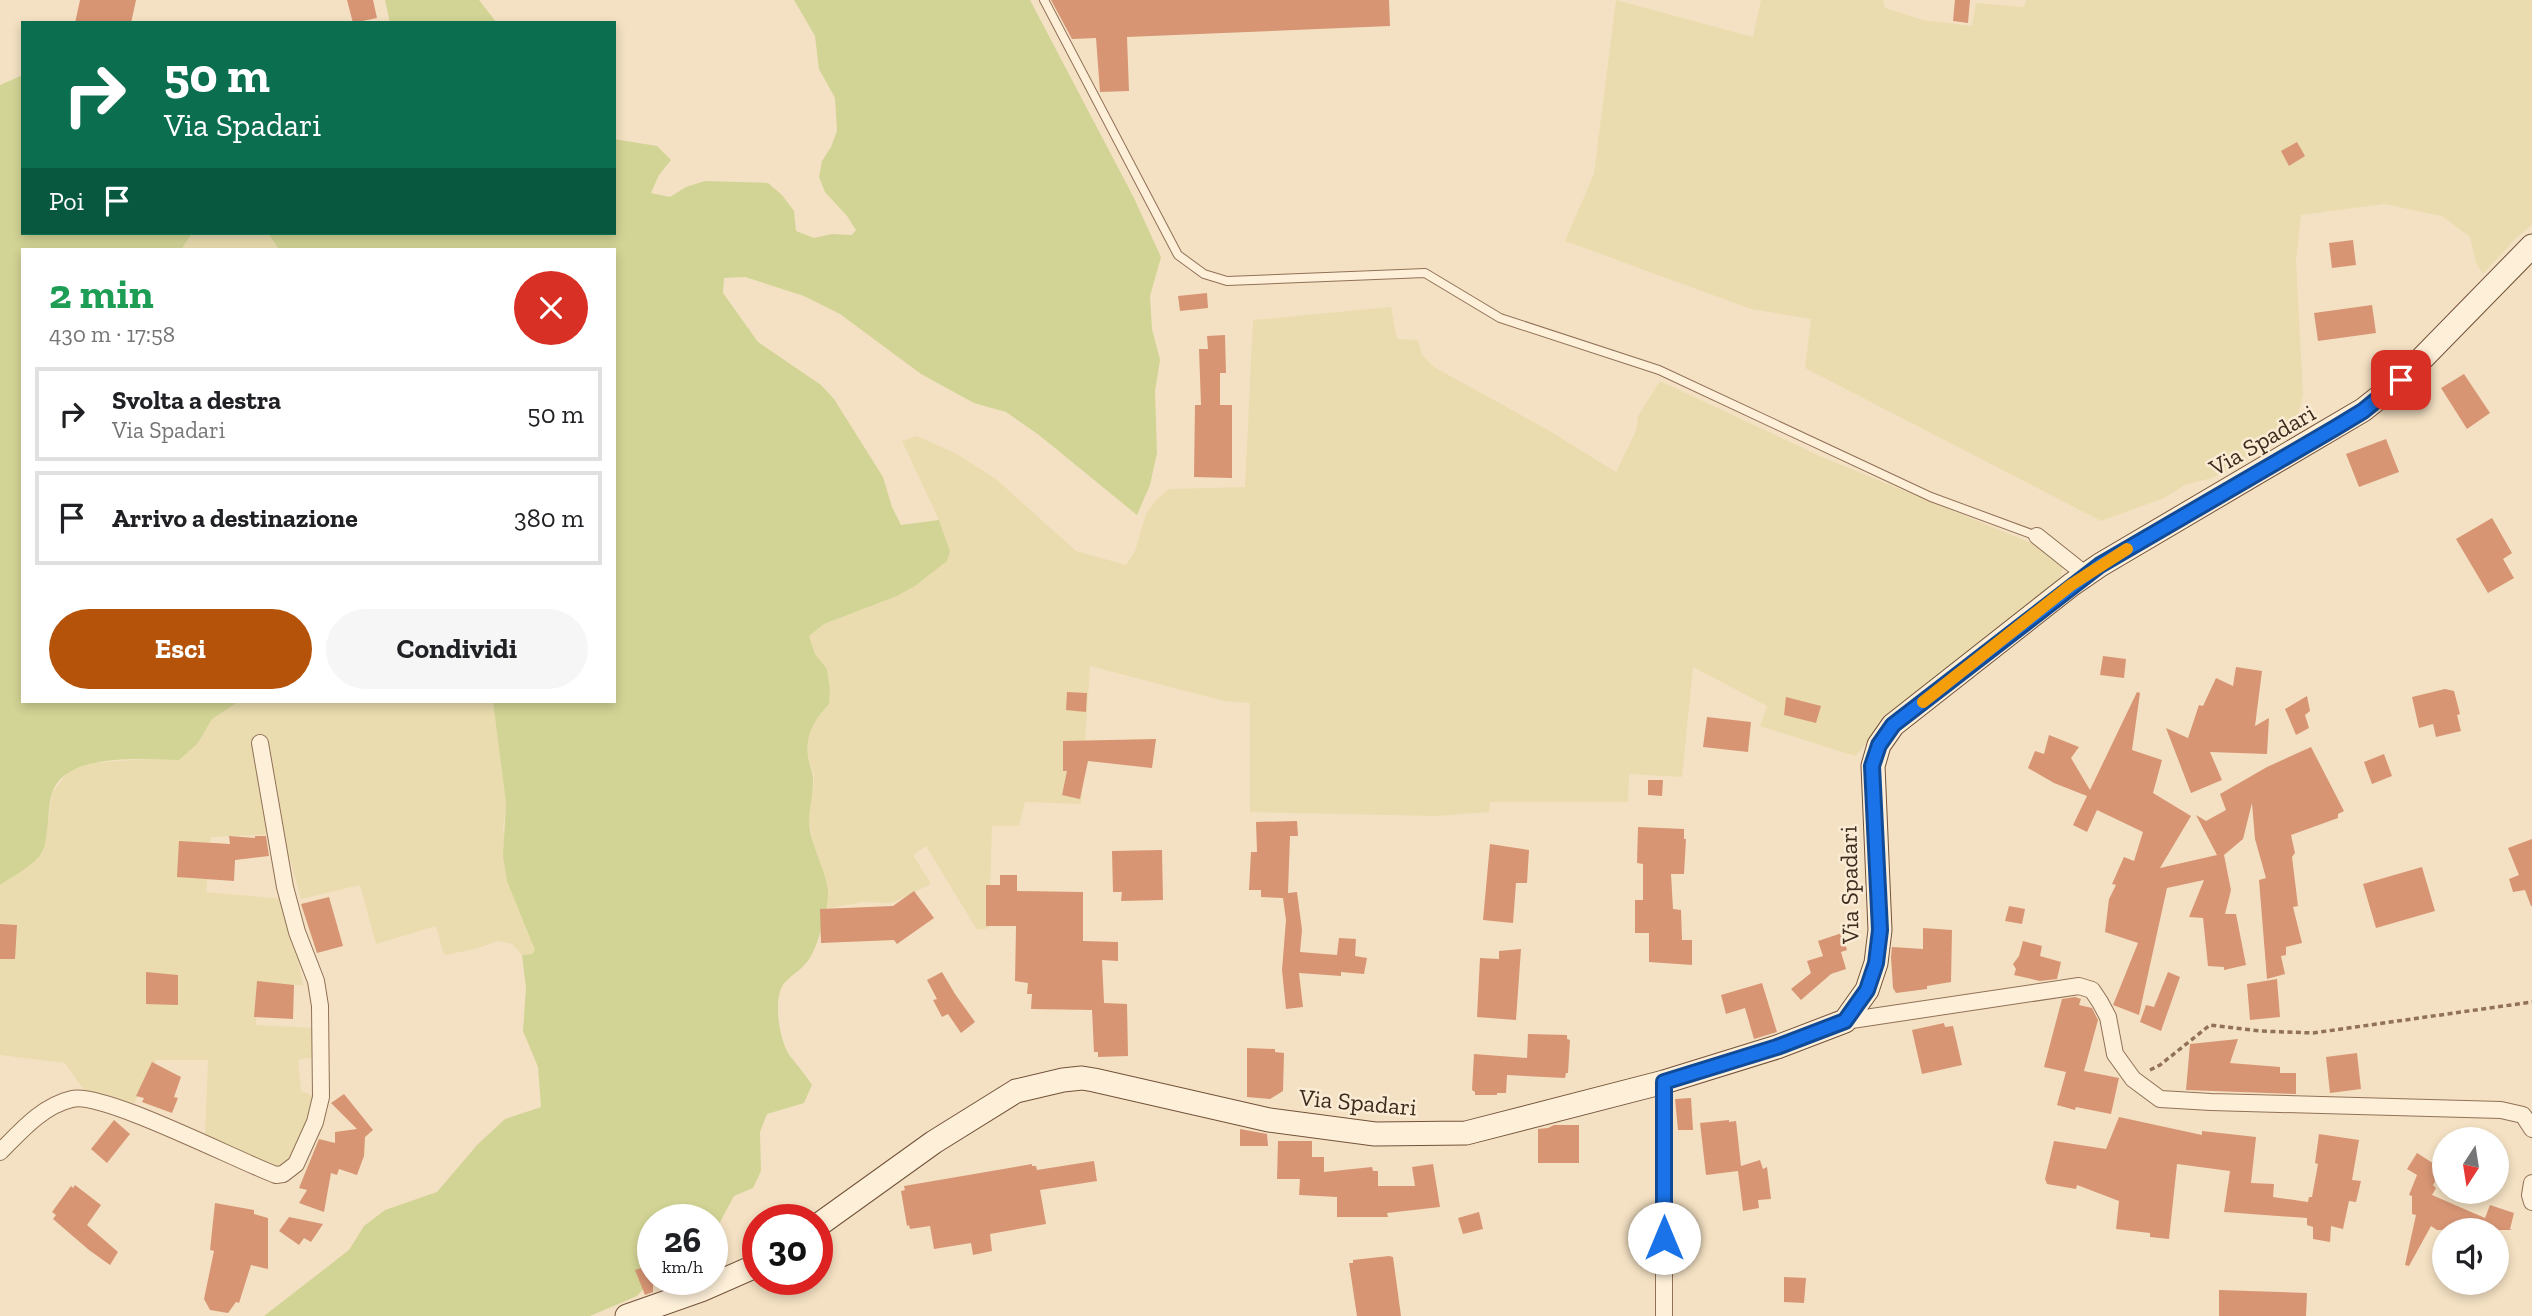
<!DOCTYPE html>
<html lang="it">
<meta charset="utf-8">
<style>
body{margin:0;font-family:"Zilla Slab",serif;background:#f6f6f6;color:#202124;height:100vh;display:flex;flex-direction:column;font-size:26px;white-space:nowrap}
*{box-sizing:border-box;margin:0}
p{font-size:23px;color:#757577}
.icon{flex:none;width:38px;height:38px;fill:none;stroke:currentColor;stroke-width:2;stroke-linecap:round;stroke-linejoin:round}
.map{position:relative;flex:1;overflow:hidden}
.drawer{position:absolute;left:21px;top:248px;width:595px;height:455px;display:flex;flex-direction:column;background:#fff;border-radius:0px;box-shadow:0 4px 10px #0003}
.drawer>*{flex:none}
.hud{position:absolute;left:21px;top:21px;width:595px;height:214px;border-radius:0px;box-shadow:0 4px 10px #0003;background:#0b6e4f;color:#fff;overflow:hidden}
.needle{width:46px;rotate:192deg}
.controls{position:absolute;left:2432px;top:1127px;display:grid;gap:14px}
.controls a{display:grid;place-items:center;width:77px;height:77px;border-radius:50%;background:#fff;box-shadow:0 4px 10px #0003;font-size:35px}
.speed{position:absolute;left:637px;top:1204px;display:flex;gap:14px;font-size:35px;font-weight:700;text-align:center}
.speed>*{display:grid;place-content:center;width:91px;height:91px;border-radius:50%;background:#fff;box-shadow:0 4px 10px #0003;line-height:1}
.speed small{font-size:18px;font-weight:400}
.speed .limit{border:10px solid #d22;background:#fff;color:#111}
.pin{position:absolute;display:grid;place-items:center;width:60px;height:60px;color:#fff;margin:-30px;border-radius:14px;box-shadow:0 4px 10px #0006}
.me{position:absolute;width:77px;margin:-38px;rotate:0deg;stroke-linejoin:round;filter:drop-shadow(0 0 5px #0008)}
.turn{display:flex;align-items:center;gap:24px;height:147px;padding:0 28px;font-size:32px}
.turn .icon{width:91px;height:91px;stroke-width:2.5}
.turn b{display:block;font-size:49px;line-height:60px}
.then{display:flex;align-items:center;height:66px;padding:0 28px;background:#0003;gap:14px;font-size:26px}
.round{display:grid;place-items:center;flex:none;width:74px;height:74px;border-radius:37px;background:#f6f6f6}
.summary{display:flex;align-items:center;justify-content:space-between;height:119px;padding:0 28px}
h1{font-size:42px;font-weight:800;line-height:52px;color:#1e9e55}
.action{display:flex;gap:14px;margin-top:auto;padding:14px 28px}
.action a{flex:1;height:80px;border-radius:42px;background:#b45309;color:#fff;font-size:28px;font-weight:800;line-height:80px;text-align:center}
.action a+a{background:#f6f6f6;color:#202124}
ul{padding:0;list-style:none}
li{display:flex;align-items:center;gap:21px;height:94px;margin:0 14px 10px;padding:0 14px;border:4px solid #e0e0e0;border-radius:0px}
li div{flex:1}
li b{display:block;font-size:26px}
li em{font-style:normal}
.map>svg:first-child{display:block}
.farmland{fill:#eadcaf}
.green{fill:#d2d495}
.building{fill:#d79574}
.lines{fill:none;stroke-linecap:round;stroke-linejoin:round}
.lane-casing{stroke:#917157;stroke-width:10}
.street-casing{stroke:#917157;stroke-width:18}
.secondary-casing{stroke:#73523a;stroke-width:25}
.path{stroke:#917157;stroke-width:3.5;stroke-dasharray:5 3.5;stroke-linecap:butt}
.lane{stroke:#fdefd8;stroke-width:8}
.street{stroke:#fdefd8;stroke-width:16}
.secondary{stroke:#fdefd8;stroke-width:23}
.route-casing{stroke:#114b97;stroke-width:18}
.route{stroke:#1a73e8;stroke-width:12}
.slow{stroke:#f59e0b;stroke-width:12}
.labels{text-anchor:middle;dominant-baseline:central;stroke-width:5;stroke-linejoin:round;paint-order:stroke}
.street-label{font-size:24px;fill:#3f2b1d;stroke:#faecd4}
</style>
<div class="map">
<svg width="2532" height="1316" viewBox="0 0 2532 1316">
<rect width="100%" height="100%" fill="#f4e1c3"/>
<g class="farmland">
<polygon points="1616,0 1753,37 1761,0 1883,0 1885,8 1923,20 1972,26 1976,3 2024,7 2026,0 2532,0 2532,225 2516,238 2483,274 2476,263 2470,237 2442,216 2384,204 2301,215 2296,260 2303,395 2296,422 2287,437 2212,478 2185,485 2164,498 2101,521 1805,368 1811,319 1751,309 1565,241 1594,174"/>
<polygon points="192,233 268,233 279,250 181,250"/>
<polygon points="1391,307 1397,339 1418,340 1422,355 1434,367 1548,430 1616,472 1636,431 1638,416 1660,381 1822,457 2065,557 2061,575 2051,588 1877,732 1855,756 1760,726 1767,706 1693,667 1682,777 1629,774 1628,802 1490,802 1489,812 1435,816 1250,812 1250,703 1224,701 1090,666 1081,804 1025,802 1019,826 992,826 989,928 977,930 926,846 913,855 931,884 892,903 862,902 826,909 808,814 813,794 814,775 808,757 808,737 816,718 829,704 830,689 827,669 815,654 809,636 824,624 897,596 915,586 946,561 950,551 939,520 902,441 917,436 957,454 996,479 1076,551 1126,565 1135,551 1146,514 1157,499 1169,489 1245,487 1253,320"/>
<polygon points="238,702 493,702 506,803 503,831 526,923 535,950 533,954 522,955 512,944 498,941 475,949 444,955 436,926 376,944 360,885 301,899 283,834 211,837 206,892 284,899 290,917 303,985 256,985 256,1025 314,1028 315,1057 298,1060 301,1091 317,1097 316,1113 283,1172 205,1134 208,1060 156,1060 134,1104 84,1090 65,1063 0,1055 0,885 22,871 42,852 53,791 69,771 93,763 148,759 198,743 212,719"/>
</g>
<g class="green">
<polygon points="385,0 479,0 497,23 390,23"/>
<path d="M794,0h236l104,198 27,59 -11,39 2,33 8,31 -5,31 2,62 -7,32 -13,30 -98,-80 -33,-23 -32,-9 -53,-29 -81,-60 -36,-18 -59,-19 -21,1 -1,15 35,49 63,43 13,14 49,78 9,30 9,18 38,-5 11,31 -3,10 -32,25 -18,10 -73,28 -15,12 6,18 12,15 3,20 -1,15c-14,15 -24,30 -21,52 1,9 6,17 5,26 0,21 -7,31 -2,53 4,18 15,38 17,56 1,15 -11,60 -21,71 -16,19 -29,15 -29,47 0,14 4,36 12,47 8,10 15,18 22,29l-8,18 -37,11 -7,18 1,39 -8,17 -19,8 -22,41v-17h-59v58l-16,18 -47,20h-326l85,-66 15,-24 21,-16 52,-18 40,-47 28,-26 36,-12 -3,-40 -15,-36 3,-43 -4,-33 10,-1 3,-4 -28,-69 -4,-25 3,-53 -13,-101h121v-452h-335l-11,-17h346v-94l43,7 14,14 -12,15 -8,18 19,4 16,-10 19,-6 63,2 14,12 12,16 2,20 18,7 18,-4 20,1 4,-5 -9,-14 -22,-24 -6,-15 3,-16 9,-14 6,-16 -2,-33 -16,-29 -4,-33z"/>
<path d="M23,75v158h169l-11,17h-158v452h215l-26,17 -14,24 -19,17c-35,-1 -114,-8 -127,33 -5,16 -3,46 -10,59 -6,12 -30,25 -42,33v-800z"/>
</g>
<g class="building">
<polygon points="80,0 136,0 131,23 75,23"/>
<polygon points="347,0 373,0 377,18 353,23"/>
<polygon points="1051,0 1389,0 1390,26 1127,37 1129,91 1100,92 1096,38 1072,39"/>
<polygon points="1955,0 1970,0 1968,23 1953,21"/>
<polygon points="2297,142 2305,156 2289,166 2281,151"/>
<polygon points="2353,240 2356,265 2332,268 2329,243"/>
<polygon points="1207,293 1208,308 1180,311 1178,296"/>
<polygon points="2372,305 2376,333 2318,341 2314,313"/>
<polygon points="1225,335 1226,373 1220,373 1220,405 1232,405 1232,478 1194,477 1195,405 1201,405 1199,349 1208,349 1207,336"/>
<polygon points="2464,374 2490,413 2467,429 2441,388"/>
<polygon points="2386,439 2399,472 2359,487 2346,454"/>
<polygon points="2492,518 2512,553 2503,559 2514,578 2488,593 2456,539"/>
<polygon points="2103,656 2126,659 2124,678 2100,675"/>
<polygon points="2236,667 2262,671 2255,726 2269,718 2267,754 2210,752 2222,780 2191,793 2166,728 2188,738 2199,705 2203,706 2216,678 2233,686"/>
<polygon points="2445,689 2454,691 2460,714 2457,715 2461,731 2436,737 2433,724 2419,728 2412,697"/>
<polygon points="1067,692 1087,693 1086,712 1066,710"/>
<polygon points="2137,692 2140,693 2132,750 2162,760 2153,793 2191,816 2160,868 2217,855 2196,815 2206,821 2226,810 2220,794 2267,767 2311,747 2344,811 2338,814 2338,818 2291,835 2295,853 2292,857 2298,906 2293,907 2302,943 2286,947 2286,955 2281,956 2285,974 2267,979 2259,880 2266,878 2255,839 2252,803 2243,839 2224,855 2231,890 2225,914 2236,914 2246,965 2224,970 2224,967 2208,966 2203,918 2189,917 2204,880 2167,888 2139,1015 2113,1005 2138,943 2105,932 2109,899 2116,885 2112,884 2124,857 2134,861 2143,832 2097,810 2087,832 2073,825 2087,796 2054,783 2028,768 2035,751 2044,754 2049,735 2079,747 2071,758 2090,790"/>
<polygon points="2307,696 2310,711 2305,715 2309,728 2296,735 2285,709"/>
<polygon points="1786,697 1821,706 1816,723 1784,715"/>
<polygon points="1707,717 1751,722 1748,752 1703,747"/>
<polygon points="1156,739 1152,768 1088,761 1080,799 1062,795 1067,771 1063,771 1063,741"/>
<polygon points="2384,754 2392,776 2372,784 2364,762"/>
<polygon points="1648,780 1663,780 1662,796 1648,795"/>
<polygon points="1297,821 1298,836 1290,836 1288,893 1297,892 1302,930 1300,952 1337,955 1339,938 1356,939 1355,956 1367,958 1364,974 1341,972 1341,976 1299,973 1303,1007 1286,1009 1282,970 1286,920 1283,898 1261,897 1261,890 1249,890 1251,852 1257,852 1256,822"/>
<polygon points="1638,827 1684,829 1684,839 1686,839 1684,874 1671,874 1673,909 1681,910 1682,940 1692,940 1692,965 1649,962 1649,933 1635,933 1635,900 1643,900 1643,864 1637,863"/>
<polygon points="229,836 255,838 255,836 266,836 269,856 235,860 234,881 177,877 179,841 230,844"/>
<polygon points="2532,839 2532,906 2531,906 2525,890 2513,892 2509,879 2519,875 2508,848"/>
<polygon points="1490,844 1529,850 1527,883 1516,883 1513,923 1483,920"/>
<polygon points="1162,850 1163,900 1121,901 1122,892 1113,892 1112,851"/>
<polygon points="2422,867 2435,911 2376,928 2363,884"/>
<polygon points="1000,875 1017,875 1017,891 1083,892 1083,941 1118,942 1118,961 1102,960 1104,1003 1127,1004 1128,1056 1098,1057 1098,1052 1094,1052 1092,1010 1031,1009 1032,994 1027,994 1028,983 1015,981 1016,926 986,926 986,885 1000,885"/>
<polygon points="914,891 934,918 897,944 894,940 821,943 820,909 893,906"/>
<polygon points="329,897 343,946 317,953 301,904"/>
<polygon points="2009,906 2025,909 2022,924 2005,921"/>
<polygon points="0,924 17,925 15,959 0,959"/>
<polygon points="1923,928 1952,930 1951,982 1927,986 1927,989 1896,993 1893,988 1891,957 1892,947 1923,949"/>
<polygon points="1842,933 1847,950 1841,952 1846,969 1831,974 1801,1000 1791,989 1811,973 1807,961 1823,956 1818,941"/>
<polygon points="2023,941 2042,946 2040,956 2061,962 2057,979 2040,981 2014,975 2016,969 2013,964 2019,956"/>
<polygon points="1521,949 1516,1020 1477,1017 1480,958 1499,959 1499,951"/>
<polygon points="146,972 178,975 178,1005 146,1004"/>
<polygon points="942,972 955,994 975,1022 961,1033 948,1014 942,1017 933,1000 937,999 927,980"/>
<polygon points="2168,972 2180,977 2161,1031 2140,1022 2146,1005 2154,1007"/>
<polygon points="2277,979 2280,1017 2250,1020 2247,984"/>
<polygon points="257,981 294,985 293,1019 254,1017"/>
<polygon points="1762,983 1777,1032 1754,1039 1745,1008 1726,1014 1721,995"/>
<polygon points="2075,997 2081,999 2079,1005 2092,1008 2098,1020 2084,1071 2119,1078 2111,1114 2076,1107 2075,1110 2057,1105 2066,1072 2044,1067 2062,999"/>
<polygon points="1944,1023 1945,1027 1953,1026 1962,1065 1922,1074 1912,1030"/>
<polygon points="1528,1034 1567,1035 1567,1039 1570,1040 1568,1073 1566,1073 1565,1078 1507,1075 1506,1093 1497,1093 1497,1095 1475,1095 1475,1092 1472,1090 1474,1054 1527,1058"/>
<polygon points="2238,1039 2230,1063 2280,1067 2280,1073 2296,1073 2296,1094 2186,1090 2190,1044"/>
<polygon points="1247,1048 1275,1049 1275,1052 1284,1053 1283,1091 1270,1099 1247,1097"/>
<polygon points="2357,1053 2361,1089 2330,1093 2326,1057"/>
<polygon points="152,1062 181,1077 174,1097 178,1098 172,1113 142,1102 144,1098 136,1096"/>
<polygon points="344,1094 373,1130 365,1137 364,1156 357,1175 339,1169 337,1175 331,1173 324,1212 299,1203 307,1190 299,1188 319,1139 335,1143 335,1132 357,1129 331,1103"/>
<polygon points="1691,1098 1693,1130 1678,1130 1675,1099"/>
<polygon points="2119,1117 2202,1135 2202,1131 2256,1137 2251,1183 2274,1184 2273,1197 2308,1202 2309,1197 2312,1197 2318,1164 2315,1163 2319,1134 2359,1140 2352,1180 2361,1181 2356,1202 2349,1201 2343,1229 2331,1226 2330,1242 2313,1239 2313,1227 2307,1225 2307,1218 2224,1212 2230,1171 2177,1164 2169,1239 2150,1237 2150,1233 2116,1229 2119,1201 2077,1185 2076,1189 2047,1184 2045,1179 2054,1141 2106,1149"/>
<polygon points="114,1120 130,1134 107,1163 91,1149"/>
<polygon points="1729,1120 1729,1122 1736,1121 1741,1166 1760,1160 1763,1169 1767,1167 1771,1199 1758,1200 1759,1208 1743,1211 1738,1171 1706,1175 1700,1123"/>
<polygon points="1554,1125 1579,1125 1579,1163 1538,1163 1538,1129 1548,1128"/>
<polygon points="1240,1129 1267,1134 1268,1146 1240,1146"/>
<polygon points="1278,1141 1312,1141 1312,1157 1324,1157 1324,1172 1372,1167 1373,1171 1378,1171 1378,1186 1415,1186 1412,1167 1433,1164 1440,1207 1387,1213 1388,1217 1337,1217 1337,1197 1299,1195 1300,1179 1277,1179"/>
<polygon points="2417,1153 2442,1169 2433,1185 2436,1188 2432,1195 2485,1218 2490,1205 2514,1213 2510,1229 2512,1230 2437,1230 2431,1226 2409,1266 2405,1265 2416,1215 2412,1214 2412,1196 2409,1195 2417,1175 2407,1169"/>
<polygon points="1094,1161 1097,1181 1040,1190 1046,1224 990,1234 992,1251 973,1255 971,1243 934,1249 930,1226 910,1229 909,1225 907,1226 901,1191 905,1190 904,1186 1032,1164 1032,1166 1036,1166 1037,1170"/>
<polygon points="75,1185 101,1205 87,1225 118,1252 110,1265 89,1250 53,1219 56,1215 52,1212 71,1186 73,1188"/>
<polygon points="215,1203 254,1210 254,1214 268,1218 268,1269 251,1265 239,1303 236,1302 228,1313 210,1310 204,1299 214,1251 210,1250"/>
<polygon points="1479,1212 1483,1229 1463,1234 1458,1218"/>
<polygon points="289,1217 323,1224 311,1242 304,1238 299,1245 279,1231"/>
<polygon points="1389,1256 1393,1257 1401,1316 1357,1316 1349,1263 1353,1263 1353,1260"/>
<polygon points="653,1264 653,1292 645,1295 635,1270"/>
<polygon points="1784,1277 1806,1278 1804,1303 1784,1302"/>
<polygon points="2219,1290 2307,1293 2306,1316 2219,1316"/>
</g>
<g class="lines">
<g class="lane-casing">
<polyline id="lane" points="1044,0 1178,255 1204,274 1227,281 1425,273 1500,318 1659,370 1931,497 2037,536"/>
</g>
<g class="street-casing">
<g id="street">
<polyline points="2037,536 2086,575"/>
<polyline points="1845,1021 2079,986 2092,990 2100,1002 2108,1017 2115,1054 2133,1079 2160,1099 2211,1102 2501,1110 2523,1115 2532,1129"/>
<polyline points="1664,1082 1664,1316"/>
<path d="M0,1152c21,-21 42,-46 72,-53 30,-8 166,62 204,76l7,-1 13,-10 19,-42 6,-25 -1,-91 -4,-25 -19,-49 -12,-45 -25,-144"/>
<polyline points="2532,1183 2530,1195 2532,1202"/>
</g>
</g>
<g class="secondary-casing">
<g id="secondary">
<polyline points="817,1226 934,1142 1016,1091 1063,1080 1082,1078 1094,1080 1269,1120 1375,1134 1466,1133 1664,1082 1777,1047 1845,1021 1867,990 1876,963 1880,930 1873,766 1879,745 1893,725 2071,585 2100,565 2363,410 2401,380 2532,246"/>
<polyline points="627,1316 701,1290 758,1265"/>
</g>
</g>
<polyline class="path" points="2150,1070 2160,1065 2210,1025 2260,1031 2313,1033 2532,1002"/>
<use href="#lane" class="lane"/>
<use href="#street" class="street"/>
<use href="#secondary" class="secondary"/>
</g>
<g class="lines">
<g class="route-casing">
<polyline id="route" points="1664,1238 1664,1082 1777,1047 1845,1021 1867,990 1876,963 1880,930 1872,766 1879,745 1893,725 2100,565 2335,428 2363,411 2401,380"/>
</g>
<use href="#route" class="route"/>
<polyline class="slow" points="1923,702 2071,585 2127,549"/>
</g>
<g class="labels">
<g class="street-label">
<text transform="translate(2262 440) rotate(-30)">Via Spadari</text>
<text transform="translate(1849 885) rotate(-91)">Via Spadari</text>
<text transform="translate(1358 1102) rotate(5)">Via Spadari</text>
</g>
</g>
</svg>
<div class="controls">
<a><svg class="needle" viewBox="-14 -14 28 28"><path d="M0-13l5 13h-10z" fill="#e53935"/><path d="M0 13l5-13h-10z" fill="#757577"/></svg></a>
<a><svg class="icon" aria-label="sound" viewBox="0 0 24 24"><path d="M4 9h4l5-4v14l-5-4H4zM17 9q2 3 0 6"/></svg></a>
</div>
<div class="speed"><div>26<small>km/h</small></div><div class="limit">30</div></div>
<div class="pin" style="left:2401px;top:380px;background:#d93025"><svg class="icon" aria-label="arrive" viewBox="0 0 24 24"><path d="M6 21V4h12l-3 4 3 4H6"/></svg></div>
<svg class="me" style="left:1664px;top:1238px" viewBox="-20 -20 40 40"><circle r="19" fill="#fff"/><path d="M0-13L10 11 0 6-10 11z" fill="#1a73e8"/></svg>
<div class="hud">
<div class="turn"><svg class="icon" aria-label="right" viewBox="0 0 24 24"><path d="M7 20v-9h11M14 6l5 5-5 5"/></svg><div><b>50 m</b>Via Spadari</div></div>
<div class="then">Poi<svg class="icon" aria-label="arrive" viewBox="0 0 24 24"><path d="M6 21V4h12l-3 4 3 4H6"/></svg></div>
</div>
<section class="drawer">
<div class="summary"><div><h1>2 min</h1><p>430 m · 17:58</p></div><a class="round" style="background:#d93025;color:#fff"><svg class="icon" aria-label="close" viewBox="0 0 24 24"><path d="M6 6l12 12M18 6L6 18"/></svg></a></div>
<ul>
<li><svg class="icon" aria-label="right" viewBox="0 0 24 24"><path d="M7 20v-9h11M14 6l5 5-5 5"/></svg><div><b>Svolta a destra</b><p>Via Spadari</p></div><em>50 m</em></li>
<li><svg class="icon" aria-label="arrive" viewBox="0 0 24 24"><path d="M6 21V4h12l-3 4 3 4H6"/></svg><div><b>Arrivo a destinazione</b></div><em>380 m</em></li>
</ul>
<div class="action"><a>Esci</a><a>Condividi</a></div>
</section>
</div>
